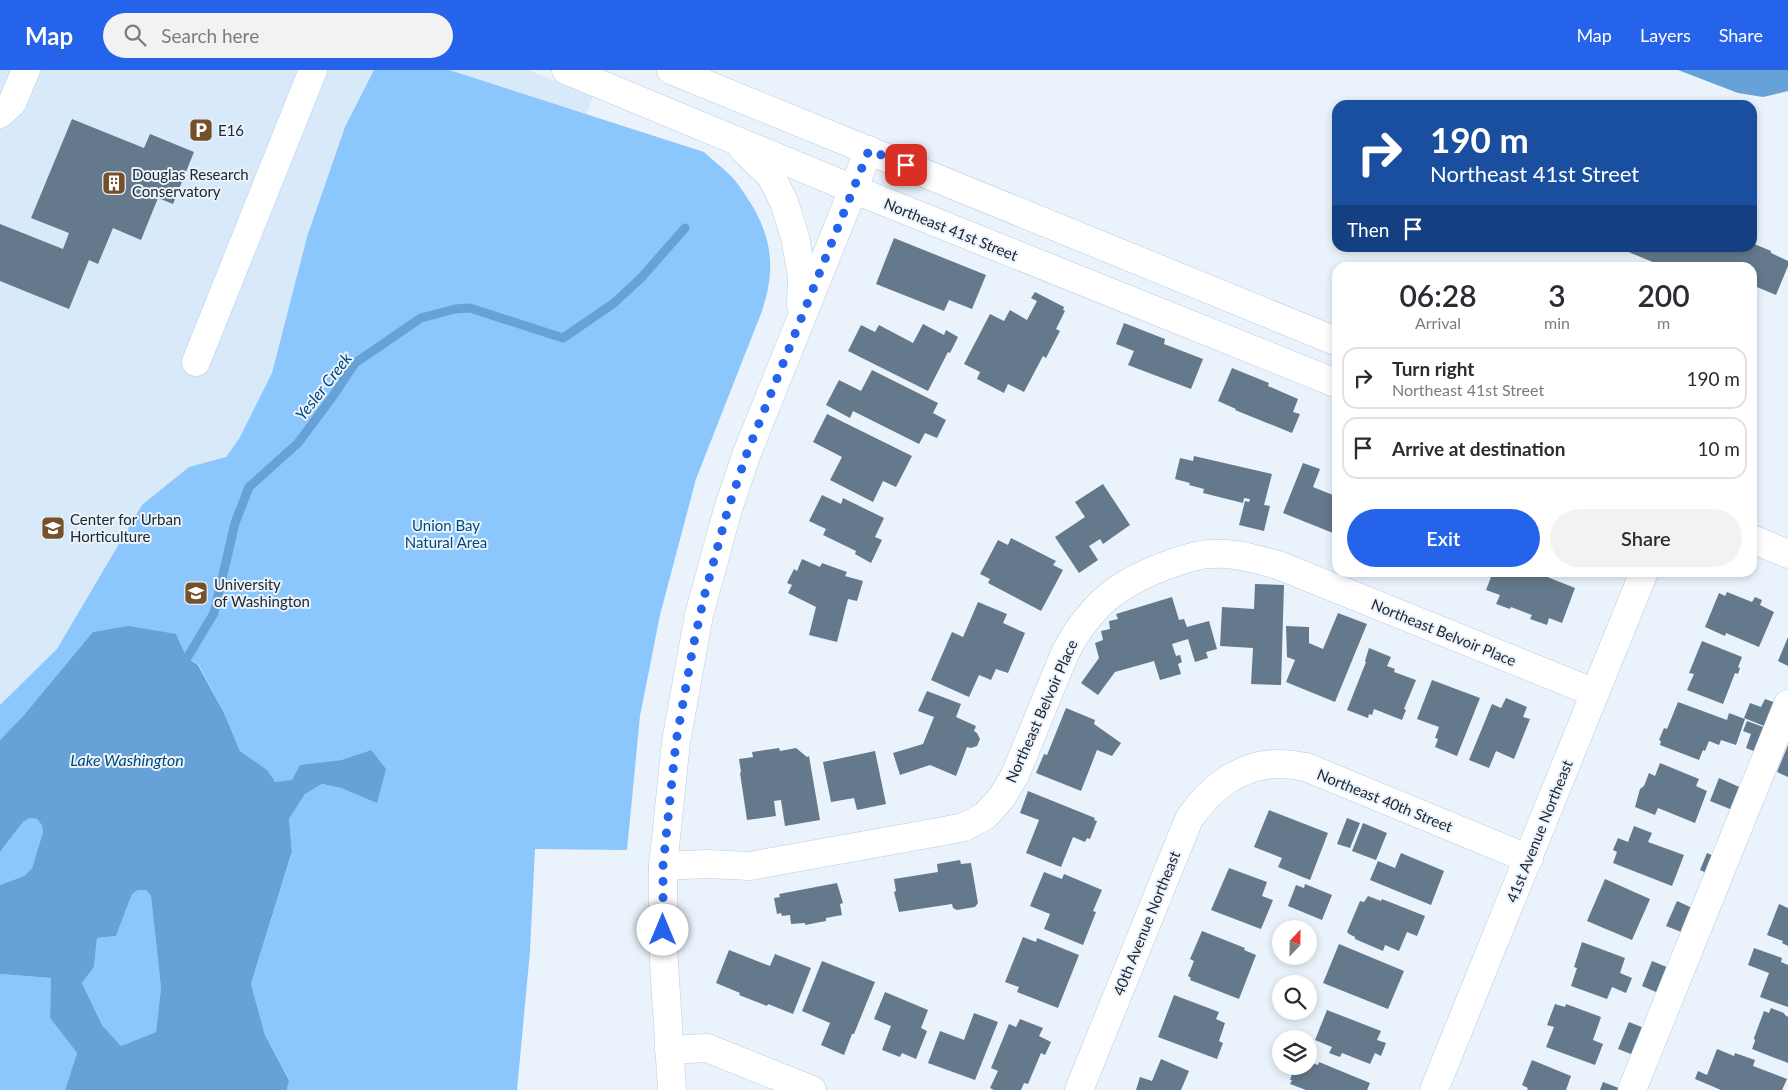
<!DOCTYPE html>
<style>
body{margin:0;font-family:Lato,sans-serif;background:#f2f2f3;color:#2b2b33;height:100vh;display:flex;flex-direction:column;font-size:19px;white-space:nowrap}
*{box-sizing:border-box;margin:0}
p{font-size:16px;color:#7c7c81}
.icon{flex:none;width:28px;height:28px;fill:none;stroke:currentColor;stroke-width:2;stroke-linecap:round;stroke-linejoin:round}
.map{position:relative;flex:1;overflow:hidden}
.sheet{position:absolute;left:1332px;top:192px;width:425px;height:315px;display:flex;flex-direction:column;background:#fff;border-radius:15px;box-shadow:0 2px 8px #0003}
.sheet>*{flex:none}
.top-card{position:absolute;left:1332px;top:30px;width:425px;height:152px;border-radius:15px;box-shadow:0 2px 8px #0003;background:#1a4fa0;color:#fff;overflow:hidden}
.needle{width:32px;rotate:22deg}
.buttons{position:absolute;left:1272px;top:850px;display:grid;gap:10px}
.buttons a{display:grid;place-items:center;width:45px;height:45px;border-radius:50%;background:#fff;box-shadow:0 2px 8px #0003;font-size:25px}
.pin{position:absolute;display:grid;place-items:center;width:42px;height:42px;color:#fff;margin:-21px;border-radius:10px;box-shadow:0 2px 8px #0006}
.me{position:absolute;width:55px;margin:-28px;rotate:0deg;stroke-linejoin:round;filter:drop-shadow(0 0 4px #0008)}
.turn{display:flex;align-items:center;gap:18px;height:105px;padding:0 15px;font-size:22px}
.turn .icon{width:65px;height:65px;stroke-width:2.5}
.turn b{display:block;font-size:35px;line-height:42px}
.then{display:flex;align-items:center;height:48px;padding:0 15px;background:#0003;gap:10px;font-size:19px}
.eta{display:flex;justify-content:space-evenly;align-items:center;height:85px;text-align:center}
.eta b{font-size:30px;font-weight:600;line-height:35px}
.primary-button{display:flex;gap:10px;margin-top:auto;padding:10px 15px}
.primary-button a{flex:1;height:58px;border-radius:30px;background:#2563eb;color:#fff;font-size:20px;font-weight:600;line-height:58px;text-align:center}
.primary-button a+a{background:#f2f2f3;color:#2b2b33}
ul{padding:0;list-style:none}
li{display:flex;align-items:center;gap:15px;height:62px;margin:0 10px 8px;padding:0 5px;border:2px solid #e1e1e2;border-radius:15px}
li div{flex:1}
li b{display:block;font-size:19px}
li em{font-style:normal}
header{display:flex;align-items:center;gap:30px;box-sizing:border-box;height:70px;padding:0 25px;background:#2563eb;color:#fff}
header strong{font-size:24px}
nav{display:flex;gap:28px;margin-inline-start:auto;font-size:18px}
.search{width:350px;height:45px;background:#f2f2f3;display:flex;align-items:center;gap:12px;box-sizing:border-box;padding:0 18px;border-radius:28px;color:#7c7c81;font-size:19px}
.map>svg:first-child{display:block}
.built{fill:#d8e9f9}
.green{fill:#8bc6fc}
.water{fill:#66a1d7;fill-rule:evenodd}
.lines{fill:none;stroke-linecap:round;stroke-linejoin:round}
.stream{stroke:#66a1d7;stroke-width:9}
.building{fill:#64798c}
.minor-casing{stroke:#b7cde2;stroke-width:29}
.minor{stroke:#fff;stroke-width:28}
.route{stroke:#2563eb;stroke-width:9;stroke-dasharray:0 16.2}
.labels{text-anchor:middle;dominant-baseline:central;stroke-width:4;stroke-linejoin:round;paint-order:stroke}
.poi-label{font-size:15px;fill:#202830;stroke:#eaf3fc;text-anchor:start}
.street-label{font-size:15px;fill:#202830;stroke:#eaf3fc}
.park-label{font-size:15px;fill:#004a7b;stroke:#eaf3fc}
.water-label{font-size:16px;font-style:italic;fill:#00497b;stroke:#eaf3fc}
</style>
<header>
<strong>Map</strong>
<div class="search"><svg class="icon" aria-label="search" viewBox="0 0 24 24"><circle cx="10" cy="10" r="6"/><path d="M15 15l6 6"/></svg>Search here</div>
<nav><a>Map</a><a>Layers</a><a>Share</a></nav>
</header>
<div class="map">
<svg width="1788" height="1020" viewBox="0 0 1788 1020">
<rect width="100%" height="100%" fill="#eaf3fc"/>
<polygon class="built" points="0,0 528,0 593,27 192,1020 0,1020"/>
<g class="green">
<path d="M374,0h75l255,82c8,8 18,15 26,23 9,9 16,21 23,32 20,35 22,65 9,104l-66,168 -36,136 -20,101 -13,134 -92,-1 -5,102 -13,139h-230l2,-11 -24,-44 -14,-51 41,-131 -3,-34 16,-25 17,-10 19,4 36,14 -6,-52 -30,10 -40,5 -9,15 -17,3 -9,-13 -26,-19 -16,-38 -25,-48 -12,-7 -11,-24 -151,80 -25,26v-35l57,-56 85,-144 47,-38 37,-10 13,-18 33,-66 35,-136 38,-110z"/>
<polygon points="30,748 37,749 43,755 43,762 32,798 24,806 0,815 0,782 23,752"/>
<polygon points="138,820 146,820 151,826 161,918 156,962 121,976 102,955 82,913 94,897 97,868 116,866 132,824"/>
<polygon points="0,904 51,908 50,948 77,983 65,1020 0,1020"/>
</g>
<g class="water">
<polygon points="1678,0 1788,0 1788,21 1763,27 1738,23"/>
<path d="M129,556l47,8 11,24 11,7 26,48 16,38 27,19 8,12 17,-2 8,-15 41,-5 30,-10 15,19 -9,34 -36,-15 -19,-4 -17,10 -16,25 3,33 -41,132 14,51 24,45 -2,10h-222l12,-37 -27,-35 1,-40 -51,-4v-89l24,-9 8,-8 11,-36 -1,-7 -5,-6 -7,-1 -7,4 -23,30v-112l25,-26 68,-82zM138,820h8l5,6 10,92 -5,44 -35,14 -19,-21 -20,-42 12,-16 3,-29 19,-2 16,-42z"/>
</g>
<g class="lines">
<polyline class="stream" points="182,598 187,588 214,543 235,453 249,417 298,373 333,326 355,293 421,248 455,239 470,238 563,268 614,233 641,208 685,158"/>
</g>
<g class="building">
<polygon points="72,49 144,78 150,64 194,82 173,134 158,128 141,170 113,158 98,194 89,190 69,239 0,211 0,154 63,179 69,163 31,148"/>
<polygon points="894,168 986,205 972,239 949,230 944,241 876,214"/>
<polygon points="1752,173 1771,181 1771,183 1788,191 1788,196 1776,225 1752,215 1752,198 1667,198 1619,178 1752,178"/>
<polygon points="1035,222 1064,237 1063,240 1065,241 1056,259 1060,261 1046,288 1043,286 1024,322 1008,314 1004,323 977,309 980,302 964,294 990,244 1004,251 1010,240 1027,250 1037,231 1031,228"/>
<polygon points="1124,253 1165,269 1164,274 1203,289 1191,319 1128,295 1134,281 1116,274"/>
<polygon points="923,254 944,265 946,260 958,267 950,283 948,282 928,321 848,281 861,255 875,262 879,255 913,273"/>
<polygon points="1232,298 1269,313 1268,316 1298,329 1293,342 1300,344 1292,363 1235,340 1236,339 1218,331"/>
<polygon points="872,300 938,333 933,343 946,350 937,368 925,363 919,374 853,341 850,348 826,335 839,310 861,321"/>
<polygon points="827,344 912,386 896,417 883,411 873,432 830,410 842,387 813,372"/>
<polygon points="1194,386 1272,404 1264,435 1270,436 1264,461 1239,455 1245,431 1249,432 1250,429 1244,428 1243,433 1203,423 1204,419 1189,415 1190,413 1175,409 1180,388 1193,391"/>
<polygon points="1303,393 1320,399 1313,417 1338,427 1338,452 1333,463 1283,443"/>
<polygon points="1103,414 1130,455 1103,474 1100,469 1089,476 1098,490 1079,503 1055,467 1085,447 1075,432"/>
<polygon points="822,425 841,434 843,428 884,448 875,467 882,470 871,493 855,484 856,481 823,465 826,459 809,451"/>
<polygon points="1011,468 1056,491 1053,495 1063,500 1041,541 988,513 990,509 980,504 998,470 1008,475"/>
<polygon points="802,489 820,497 822,493 847,502 845,506 863,511 857,531 848,529 837,572 809,565 816,537 788,523 792,515 787,513 794,499 797,501"/>
<polygon points="1493,502 1535,502 1575,518 1562,553 1549,548 1547,555 1530,549 1532,545 1511,537 1510,539 1496,534 1500,525 1486,520"/>
<polygon points="1255,514 1284,515 1281,615 1251,614 1253,578 1220,576 1222,537 1254,539"/>
<polygon points="1727,522 1752,532 1755,527 1762,530 1760,535 1774,542 1759,577 1726,563 1725,566 1705,557 1719,523 1725,526"/>
<polygon points="1172,527 1179,550 1184,549 1187,557 1209,551 1217,579 1206,582 1208,588 1195,592 1188,569 1172,574 1176,586 1180,585 1182,592 1178,594 1181,604 1160,610 1154,591 1115,602 1098,625 1081,613 1099,588 1095,573 1103,570 1101,561 1110,559 1109,551 1118,549 1116,544"/>
<polygon points="978,532 1007,544 1003,553 1025,563 1008,603 996,599 991,610 979,605 969,627 931,610 952,562 963,567"/>
<polygon points="1338,543 1367,554 1335,632 1286,612 1295,590 1287,587 1286,556 1309,557 1309,573 1323,579"/>
<polygon points="1788,567 1788,596 1778,591"/>
<polygon points="1702,571 1742,587 1738,597 1740,598 1738,604 1735,603 1723,634 1687,620 1694,604 1689,603"/>
<polygon points="1369,578 1391,587 1387,596 1395,599 1394,602 1416,610 1404,639 1406,640 1402,650 1374,639 1372,645 1369,644 1368,648 1347,640 1366,592 1365,591"/>
<polygon points="1432,610 1480,628 1457,686 1435,677 1438,669 1435,668 1439,657 1417,649"/>
<polygon points="927,621 961,634 956,647 976,656 974,661 977,663 980,669 977,676 971,678 967,677 956,706 930,695 900,705 893,683 923,674 934,647 918,641"/>
<polygon points="1506,628 1527,637 1523,647 1530,649 1514,689 1496,681 1489,698 1469,690 1492,634 1501,638"/>
<polygon points="1765,629 1779,634 1769,658 1744,648 1750,633 1761,637"/>
<polygon points="1678,632 1727,650 1729,643 1745,649 1736,675 1721,670 1719,675 1709,671 1705,681 1703,680 1699,690 1660,675 1661,671 1659,670 1664,658 1667,659"/>
<polygon points="1066,638 1095,650 1094,654 1121,673 1112,686 1097,680 1081,721 1036,703 1044,684 1047,685"/>
<polygon points="1747,651 1769,659 1759,683 1746,678 1751,664 1743,661"/>
<polygon points="1788,675 1788,707 1777,702"/>
<polygon points="779,678 780,681 796,678 807,687 809,686 820,750 785,756 781,730 774,731 776,746 747,750 740,703 741,702 739,689 753,687 752,682"/>
<polygon points="875,681 886,734 857,740 854,728 831,732 823,692"/>
<polygon points="1660,693 1699,709 1696,716 1707,721 1695,753 1658,738 1655,745 1635,737 1640,719 1644,716 1649,703 1655,706"/>
<polygon points="1719,708 1744,719 1735,741 1710,731"/>
<polygon points="1028,721 1095,748 1094,750 1097,751 1090,769 1087,768 1085,772 1073,767 1061,797 1026,783 1039,750 1020,743"/>
<polygon points="1269,740 1328,763 1310,810 1278,797 1282,788 1254,777"/>
<polygon points="1347,748 1360,753 1350,778 1337,774"/>
<polygon points="1363,753 1387,763 1376,790 1352,781"/>
<polygon points="1634,756 1652,763 1648,772 1684,785 1672,816 1613,793 1617,782 1613,780 1618,768 1628,772"/>
<polygon points="1401,783 1444,801 1431,835 1370,810 1378,791 1395,798"/>
<polygon points="1707,783 1720,789 1713,806 1700,800"/>
<polygon points="960,790 961,794 971,793 978,833 975,837 957,840 953,838 952,834 899,842 894,822 896,821 894,809 938,802 937,794"/>
<polygon points="1229,798 1267,812 1262,826 1273,830 1261,859 1211,840"/>
<polygon points="1044,802 1062,809 1064,804 1102,820 1093,841 1096,842 1083,875 1044,859 1050,844 1030,836"/>
<polygon points="1605,809 1650,829 1632,870 1587,851"/>
<polygon points="837,813 843,833 840,834 842,845 826,848 826,851 805,855 805,853 791,854 790,845 782,846 781,843 777,844 774,828 780,827 779,824"/>
<polygon points="1305,814 1332,825 1322,850 1288,836 1296,815 1304,818"/>
<polygon points="1368,826 1381,831 1382,829 1425,846 1417,866 1407,862 1399,881 1385,875 1383,881 1355,869 1355,867 1349,864 1347,862 1360,831 1364,832"/>
<polygon points="1677,831 1699,841 1689,865 1666,856"/>
<polygon points="1779,834 1788,838 1788,876 1782,873 1783,871 1767,865"/>
<polygon points="1202,861 1245,878 1244,880 1256,885 1239,929 1190,910 1191,908 1188,906 1194,891 1190,889"/>
<polygon points="1023,867 1036,872 1037,868 1079,885 1058,938 1017,922 1019,917 1005,912"/>
<polygon points="1582,872 1625,888 1620,903 1632,908 1626,923 1612,917 1607,929 1571,916 1577,898 1574,897"/>
<polygon points="1339,874 1404,901 1388,939 1323,913"/>
<polygon points="1754,878 1782,888 1781,892 1788,895 1788,937 1760,927 1769,903 1748,895"/>
<polygon points="729,880 770,896 775,884 811,898 793,944 768,934 767,936 739,925 740,923 716,913"/>
<polygon points="822,891 875,912 854,964 852,964 844,985 821,975 830,953 802,941"/>
<polygon points="1652,891 1674,900 1663,925 1642,916"/>
<polygon points="885,922 928,940 921,958 927,961 916,989 902,983 900,987 882,980 891,956 874,949"/>
<polygon points="1174,925 1219,942 1216,949 1225,953 1219,971 1223,973 1217,989 1158,967"/>
<polygon points="1555,934 1565,937 1566,934 1601,947 1593,970 1603,974 1595,995 1546,977 1554,957 1547,955"/>
<polygon points="1771,938 1784,943 1785,945 1788,947 1788,993 1752,979 1755,971 1754,968 1764,941 1769,943"/>
<polygon points="1327,940 1381,961 1377,970 1386,973 1381,986 1375,983 1370,994 1342,983 1340,987 1329,983 1332,977 1315,970"/>
<polygon points="974,943 998,952 975,1010 928,993 940,961 964,970"/>
<polygon points="1020,949 1043,958 1039,966 1051,972 1045,985 1041,983 1028,1014 1024,1013 1021,1020 994,1020 990,1018 998,1001 991,998 1009,954 1016,957"/>
<polygon points="1629,952 1649,960 1639,987 1618,979"/>
<polygon points="1717,979 1734,986 1735,983 1755,990 1753,996 1787,1009 1782,1020 1721,1020 1695,1009 1698,1001 1707,1005"/>
<polygon points="1161,989 1189,1001 1181,1020 1136,1020 1140,1007 1152,1011"/>
<polygon points="1532,990 1571,1006 1566,1020 1527,1020 1528,1018 1522,1015"/>
<polygon points="1309,992 1318,995 1319,992 1370,1013 1367,1020 1306,1020 1290,1014 1292,1010 1290,1010 1295,996 1309,996"/>
<polygon points="1603,1012 1624,1020 1600,1020"/>
</g>
<g class="lines">
<g class="minor-casing">
<g id="minor">
<polyline points="566,0 853,119 1338,314"/>
<polyline points="671,0 1338,272"/>
<polyline points="0,44 12,33 26,0"/>
<polyline points="743,79 771,106 784,132 795,167 802,206 801,236"/>
<polyline points="196,292 313,0"/>
<polyline points="1752,469 1788,484"/>
<path d="M663,796l43,-2 44,2 194,-35 20,-4 21,-11 17,-19 13,-22 50,-122c26,-50 56,-72 108,-90 12,-4 25,-9 37,-9 24,-2 45,5 68,11l317,128"/>
<polyline points="669,980 707,978 812,1020"/>
<polyline points="672,1020 663,877 663,796 676,672 699,545 728,439 747,383 869,80"/>
<path d="M1079,1020l110,-271c21,-31 53,-57 94,-55 7,0 15,2 23,3l223,92"/>
<polyline points="1434,1020 1644,502"/>
<polyline points="1632,1020 1788,634"/>
</g>
</g>
<use href="#minor" class="minor"/>
</g>
<g class="lines">
<polyline class="route" points="663,860 663,796 676,672 693,577 704,527 728,439 747,383 869,80 906,95"/>
</g>
<defs>
<g id="parking-square" transform="scale(1.25)"><rect x="-9" y="-9" width="18" height="18" rx="4" fill="#74512a" stroke="#eaf3fc"/><path d="M-3.5-5.5H1a3.5 3.5 0 0 1 0 7H-1V5.5H-3.5ZM-1-3.4V-.6H.8a1.4 1.4 0 0 0 0-2.8Z" fill="#fff"/></g>
<g id="building-square" transform="scale(1.25)"><rect x="-9" y="-9" width="18" height="18" rx="4" fill="#74512a" stroke="#eaf3fc"/><path d="M-4-6H4V6H1V3H-1V6H-4ZM-2.5-4.3h1.7v1.8h-1.7ZM.8-4.3h1.7v1.8H.8ZM-2.5-1h1.7V.8h-1.7ZM.8-1h1.7V.8H.8Z" fill="#fff"/></g>
<g id="university-square" transform="scale(1.25)"><rect x="-9" y="-9" width="18" height="18" rx="4" fill="#74512a" stroke="#eaf3fc"/><path d="M0-5L7-2L0 1L-7-2ZM-4 1L0 2.5L4 1V4Q0 6-4 4Z" fill="#fff"/></g>
</defs>
<g fill-rule="evenodd">
<use href="#parking-square" x="201" y="60"/>
<use href="#building-square" x="114" y="113"/>
<use href="#university-square" x="53" y="458"/>
<use href="#university-square" x="196" y="523"/>
</g>
<g class="labels">
<g class="poi-label">
<text x="218" y="60">E16</text>
<text x="132" y="104">Douglas Research<tspan x="132" dy="17">Conservatory</tspan></text>
<text x="70" y="449">Center for Urban<tspan x="70" dy="17">Horticulture</tspan></text>
<text x="214" y="514">University<tspan x="214" dy="17">of Washington</tspan></text>
</g>
<g class="street-label">
<text transform="translate(951 159) rotate(22)">Northeast 41st Street</text>
<text transform="translate(1444 562) rotate(22)">Northeast Belvoir Place</text>
<text transform="translate(1041 641) rotate(-66)">Northeast Belvoir Place</text>
<text transform="translate(1385 730) rotate(22)">Northeast 40th Street</text>
<text transform="translate(1539 761) rotate(-68)">41st Avenue Northeast</text>
<text transform="translate(1146 853) rotate(-68)">40th Avenue Northeast</text>
</g>
<g class="park-label">
<text x="446" y="455">Union Bay<tspan x="446" dy="17">Natural Area</tspan></text>
</g>
<g class="water-label">
<text transform="translate(323 316) rotate(-52)">Yesler Creek</text>
<text x="127" y="689">Lake Washington</text>
</g>
</g>
</svg>
<div class="buttons">
<a><svg class="needle" viewBox="-14 -14 28 28"><path d="M0-13l5 13h-10z" fill="#e53935"/><path d="M0 13l5-13h-10z" fill="#7c7c81"/></svg></a>
<a><svg class="icon" aria-label="search" viewBox="0 0 24 24"><circle cx="10" cy="10" r="6"/><path d="M15 15l6 6"/></svg></a>
<a><svg class="icon" aria-label="layers" viewBox="0 0 24 24"><path d="M12 4l9 5-9 5-9-5zM3 14l9 5 9-5"/></svg></a>
</div>
<div class="pin" style="left:906px;top:95px;background:#d93025"><svg class="icon" aria-label="arrive" viewBox="0 0 24 24"><path d="M6 21V4h12l-3 4 3 4H6"/></svg></div>
<svg class="me" style="left:663px;top:860px" viewBox="-20 -20 40 40"><circle r="19" fill="#fff"/><path d="M0-13L10 11 0 6-10 11z" fill="#2563eb"/></svg>
<div class="top-card">
<div class="turn"><svg class="icon" aria-label="right" viewBox="0 0 24 24"><path d="M7 20v-9h11M14 6l5 5-5 5"/></svg><div><b>190 m</b>Northeast 41st Street</div></div>
<div class="then">Then<svg class="icon" aria-label="arrive" viewBox="0 0 24 24"><path d="M6 21V4h12l-3 4 3 4H6"/></svg></div>
</div>
<section class="sheet">
<div class="eta">
<div><b>06:28</b><p>Arrival</p></div>
<div><b>3</b><p>min</p></div>
<div><b>200</b><p>m</p></div>
</div>
<ul>
<li><svg class="icon" aria-label="right" viewBox="0 0 24 24"><path d="M7 20v-9h11M14 6l5 5-5 5"/></svg><div><b>Turn right</b><p>Northeast 41st Street</p></div><em>190 m</em></li>
<li><svg class="icon" aria-label="arrive" viewBox="0 0 24 24"><path d="M6 21V4h12l-3 4 3 4H6"/></svg><div><b>Arrive at destination</b></div><em>10 m</em></li>
</ul>
<div class="primary-button"><a>Exit</a><a>Share</a></div>
</section>
</div>
